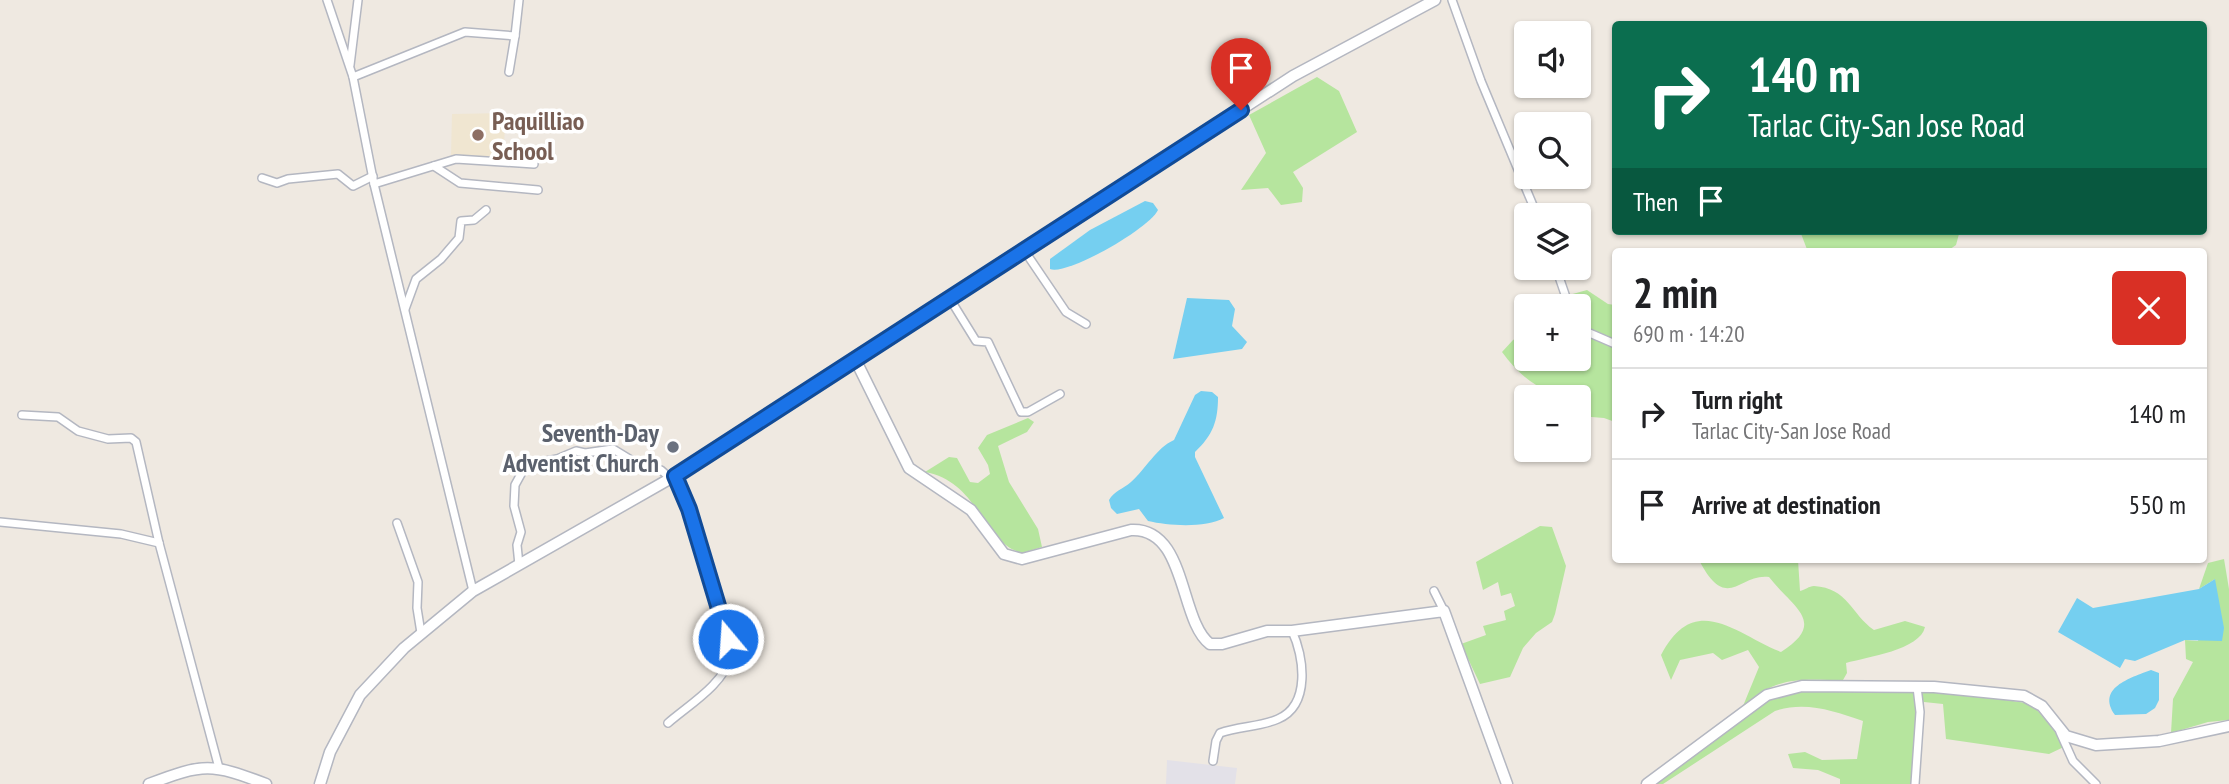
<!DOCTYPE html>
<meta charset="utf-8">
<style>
body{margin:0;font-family:"PT Sans Narrow",sans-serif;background:#f2f2f2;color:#202124;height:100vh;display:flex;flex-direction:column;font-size:26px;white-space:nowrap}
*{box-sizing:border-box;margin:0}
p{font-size:23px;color:#757577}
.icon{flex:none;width:38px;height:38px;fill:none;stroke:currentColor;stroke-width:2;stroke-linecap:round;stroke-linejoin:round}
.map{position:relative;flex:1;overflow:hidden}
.side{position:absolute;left:1612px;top:248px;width:595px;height:315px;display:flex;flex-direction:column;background:#fff;border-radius:7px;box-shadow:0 2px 5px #0004}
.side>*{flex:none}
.hud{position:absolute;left:1612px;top:21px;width:595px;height:214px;border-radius:7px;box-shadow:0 2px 5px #0004;background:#0b6e4f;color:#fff;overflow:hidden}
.buttons{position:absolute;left:1514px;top:21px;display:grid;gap:14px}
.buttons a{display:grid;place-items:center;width:77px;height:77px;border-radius:7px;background:#fff;box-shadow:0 2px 5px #0004;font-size:35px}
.pin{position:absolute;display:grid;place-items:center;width:60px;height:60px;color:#fff;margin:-72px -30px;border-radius:50% 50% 50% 0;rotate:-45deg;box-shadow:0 0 7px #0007}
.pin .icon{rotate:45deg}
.me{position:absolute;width:77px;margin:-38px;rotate:342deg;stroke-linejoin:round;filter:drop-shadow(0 0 5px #0008)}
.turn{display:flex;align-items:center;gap:24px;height:147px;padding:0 21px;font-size:32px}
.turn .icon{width:91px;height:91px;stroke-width:2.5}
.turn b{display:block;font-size:49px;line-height:60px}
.then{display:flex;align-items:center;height:66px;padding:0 21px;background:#0003;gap:14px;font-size:26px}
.round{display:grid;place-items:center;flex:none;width:74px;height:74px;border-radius:7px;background:#f2f2f2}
.headline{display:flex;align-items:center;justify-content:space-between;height:119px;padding:0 21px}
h1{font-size:42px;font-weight:700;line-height:52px}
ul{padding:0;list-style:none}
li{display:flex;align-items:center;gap:21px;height:91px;padding:0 21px;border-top:2px solid #e0e0e0}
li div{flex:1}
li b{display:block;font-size:26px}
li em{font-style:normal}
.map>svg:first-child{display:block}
.industrial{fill:#e3e1e8}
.education{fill:#f0e6d1}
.green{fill:#b6e59e}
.water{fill:#75cff0}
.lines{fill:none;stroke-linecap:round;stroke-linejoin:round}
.street-casing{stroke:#b4b7c1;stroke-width:10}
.secondary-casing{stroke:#b4b7c1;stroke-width:13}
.street{stroke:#fff;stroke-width:7}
.secondary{stroke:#fff;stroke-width:10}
.route-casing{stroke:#114b97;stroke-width:18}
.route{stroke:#1a73e8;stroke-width:12}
.education-dot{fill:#8d6e63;stroke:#fff;stroke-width:2.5}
.worship-dot{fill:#6b7280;stroke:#fff;stroke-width:2.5}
.labels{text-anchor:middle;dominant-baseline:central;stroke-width:7;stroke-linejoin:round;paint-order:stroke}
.education-label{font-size:26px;font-weight:bold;fill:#785e54;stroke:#fff;text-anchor:start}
.worship-label{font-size:26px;font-weight:bold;fill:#5b616d;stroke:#fff;text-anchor:end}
</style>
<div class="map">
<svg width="2229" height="784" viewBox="0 0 2229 784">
<rect width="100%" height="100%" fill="#efe9e1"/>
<polygon class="industrial" points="1167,760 1237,768 1235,784 1166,784"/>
<polygon class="education" points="506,113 503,157 451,155 452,114"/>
<g class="green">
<polygon points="1317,77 1339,91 1357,132 1293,172 1303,188 1302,202 1281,205 1268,188 1241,190 1266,153 1249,115"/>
<polygon points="1800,231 1964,231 1959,234 1956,245 1946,252 1808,252"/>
<path d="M1587,290l21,14 7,1v117l-11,-4 -25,-2 -1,-19c-33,0 -57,-19 -76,-45l11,-12 13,-7v26h52v-53h-11l2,-11z"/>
<path d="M1028,418l6,4 -7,10 -29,14 11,36 29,47 4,18 -20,6c-40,-10 -42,-71 -97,-81l24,-15 8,1 13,24 8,1 12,-9 -2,-9 -10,-17 9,-13z"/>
<polygon points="1540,526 1552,527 1566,566 1555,614 1552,622 1536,633 1523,648 1510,677 1480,684 1461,644 1486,635 1483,626 1506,620 1504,611 1515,606 1511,593 1501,596 1498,582 1483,590 1476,562"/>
<polygon points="2224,559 2229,589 2229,720 2208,722 2171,733 2173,699 2193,662 2186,659 2185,640 2198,641 2215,579 2199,589 2208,563"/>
<path d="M1699,560h99l2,31c5,-1 9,-5 14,-5 34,2 37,28 60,44l31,-9 20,6c-5,23 -58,30 -79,36l1,10 -4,7c-45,0 -63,-5 -100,26l16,-39 -11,-17 -26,10 -9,-7 -33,7 -9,20 -10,-25c34,-65 75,-21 120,-3 47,-30 12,-44 -12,-75 -30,-4 -42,37 -70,-17z"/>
<path d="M1858,691l101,2 67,10 11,7 31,35 -19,9 -103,-15 -3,-35 -19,-2 -5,82h-79v-5l-22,-9 -25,-2 -5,-14 17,-2 17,8 35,-1 6,-38c-30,-10 -57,-20 -88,-10l-112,73h-10l116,-86 26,-6z"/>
</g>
<g class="water">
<path d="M1145,201l8,2 5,7c-8,18 -91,66 -108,59v-10l40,-29z"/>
<polygon points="1187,298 1229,300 1235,309 1232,326 1247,342 1242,349 1173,359"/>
<path d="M1201,391l11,1 6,5c0,24 -5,38 -23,55v5l29,61c-18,10 -55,8 -76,3l-9,-12 -22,5 -6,-6 -2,-8c5,-9 14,-11 22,-18 15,-13 25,-34 43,-42l21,-45z"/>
<polygon points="2215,579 2224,628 2222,641 2185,640 2135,661 2125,659 2120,668 2058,632 2077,598 2093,608 2199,589"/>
<path d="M2151,670l8,3v27l-4,8 -9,6 -31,1c-19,-27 15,-37 36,-45z"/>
</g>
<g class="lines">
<g class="street-casing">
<g id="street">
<polyline points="327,0 353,77"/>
<polyline points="1452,0 1481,81 1537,215"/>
<polyline points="350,65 358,0"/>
<polyline points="509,72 515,36"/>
<polyline points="434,166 460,183 538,190"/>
<polyline points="262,178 277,183 288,179 338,174 353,186 373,176"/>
<polyline points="374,184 456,159 534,164"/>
<polyline points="1024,250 1066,312 1086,324"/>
<polyline points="1556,268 1569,306"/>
<polyline points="950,299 976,341 988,342 1021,412 1028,412 1060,394"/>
<polyline points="405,309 416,279 441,259 459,238 461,221 474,220 486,210"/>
<polyline points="1578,328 1615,344"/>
<polyline points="22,415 58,417 78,431 108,439 131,438 136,442 159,543 219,768"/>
<polyline points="0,522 121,534 159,543"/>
<polyline points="397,523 418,582 417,608 421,633"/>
<polyline points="519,565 517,545 521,532 514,506 515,485 526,465 557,459 576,451 585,453 613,449 636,463 661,470 671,479"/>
<polyline points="473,591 374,184 353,77 465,32 515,36 519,0"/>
<polyline points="1434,591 1444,611"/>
<path d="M668,723c22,-19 55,-38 63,-67l-42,-148 -14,-32"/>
<polyline points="2060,732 2073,761 2096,784"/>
<path d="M1213,761l3,-20 4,-8c19,-7 40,-6 58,-14 33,-14 26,-63 14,-88"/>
<polyline points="1915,784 1920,712 1917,687"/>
</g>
</g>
<g class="secondary-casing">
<g id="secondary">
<path d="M856,361l53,107 62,42 33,44 18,5 109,-29c56,-3 48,91 79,114h12l45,-13h25l152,-20 63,173"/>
<path d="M149,784c55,-21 62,-21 117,0"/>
<polyline points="320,784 330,752 360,695 404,648 473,591 687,469 1293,76 1435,0"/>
<polyline points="1647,784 1767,695 1802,686 1934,687 2024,696 2042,706 2066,736 2096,745 2159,741 2229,726"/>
</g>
</g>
<use href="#street" class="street"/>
<use href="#secondary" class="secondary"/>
</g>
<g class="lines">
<g class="route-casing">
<polyline id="route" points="728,639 689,509 675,476 1241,110"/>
</g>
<use href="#route" class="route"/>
</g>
<circle class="education-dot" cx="478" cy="135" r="7"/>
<circle class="worship-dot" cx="673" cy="447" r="7"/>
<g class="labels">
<g class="education-label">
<text x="492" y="120">Paquilliao<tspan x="492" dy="30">School</tspan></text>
</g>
<g class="worship-label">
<text x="659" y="432">Seventh-Day<tspan x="659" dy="30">Adventist Church</tspan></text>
</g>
</g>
</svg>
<div class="buttons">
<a><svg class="icon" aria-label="sound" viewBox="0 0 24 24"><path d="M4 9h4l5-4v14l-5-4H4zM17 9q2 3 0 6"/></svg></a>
<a><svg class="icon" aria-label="search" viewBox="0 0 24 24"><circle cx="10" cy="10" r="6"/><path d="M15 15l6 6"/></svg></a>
<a><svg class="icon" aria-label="layers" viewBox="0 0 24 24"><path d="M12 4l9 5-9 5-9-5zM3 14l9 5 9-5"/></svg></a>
<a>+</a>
<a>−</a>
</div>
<div class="pin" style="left:1241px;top:110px;background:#d93025"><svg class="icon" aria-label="arrive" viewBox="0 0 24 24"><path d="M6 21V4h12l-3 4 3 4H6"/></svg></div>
<svg class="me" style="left:728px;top:639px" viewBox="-20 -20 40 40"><circle r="17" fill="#1a73e8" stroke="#fff" stroke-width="3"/><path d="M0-11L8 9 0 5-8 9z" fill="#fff"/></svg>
<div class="hud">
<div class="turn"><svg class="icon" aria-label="right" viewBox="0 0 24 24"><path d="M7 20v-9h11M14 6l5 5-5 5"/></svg><div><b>140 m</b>Tarlac City-San Jose Road</div></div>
<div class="then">Then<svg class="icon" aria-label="arrive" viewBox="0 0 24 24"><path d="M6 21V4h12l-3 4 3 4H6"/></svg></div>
</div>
<section class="side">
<div class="headline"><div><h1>2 min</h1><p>690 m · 14:20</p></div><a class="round" style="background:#d93025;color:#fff"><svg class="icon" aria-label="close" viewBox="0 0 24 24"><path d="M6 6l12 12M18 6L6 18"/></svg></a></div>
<ul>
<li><svg class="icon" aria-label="right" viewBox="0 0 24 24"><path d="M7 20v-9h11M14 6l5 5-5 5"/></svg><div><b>Turn right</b><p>Tarlac City-San Jose Road</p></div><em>140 m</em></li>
<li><svg class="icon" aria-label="arrive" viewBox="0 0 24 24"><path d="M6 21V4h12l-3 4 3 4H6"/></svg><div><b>Arrive at destination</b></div><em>550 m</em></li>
</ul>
</section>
</div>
